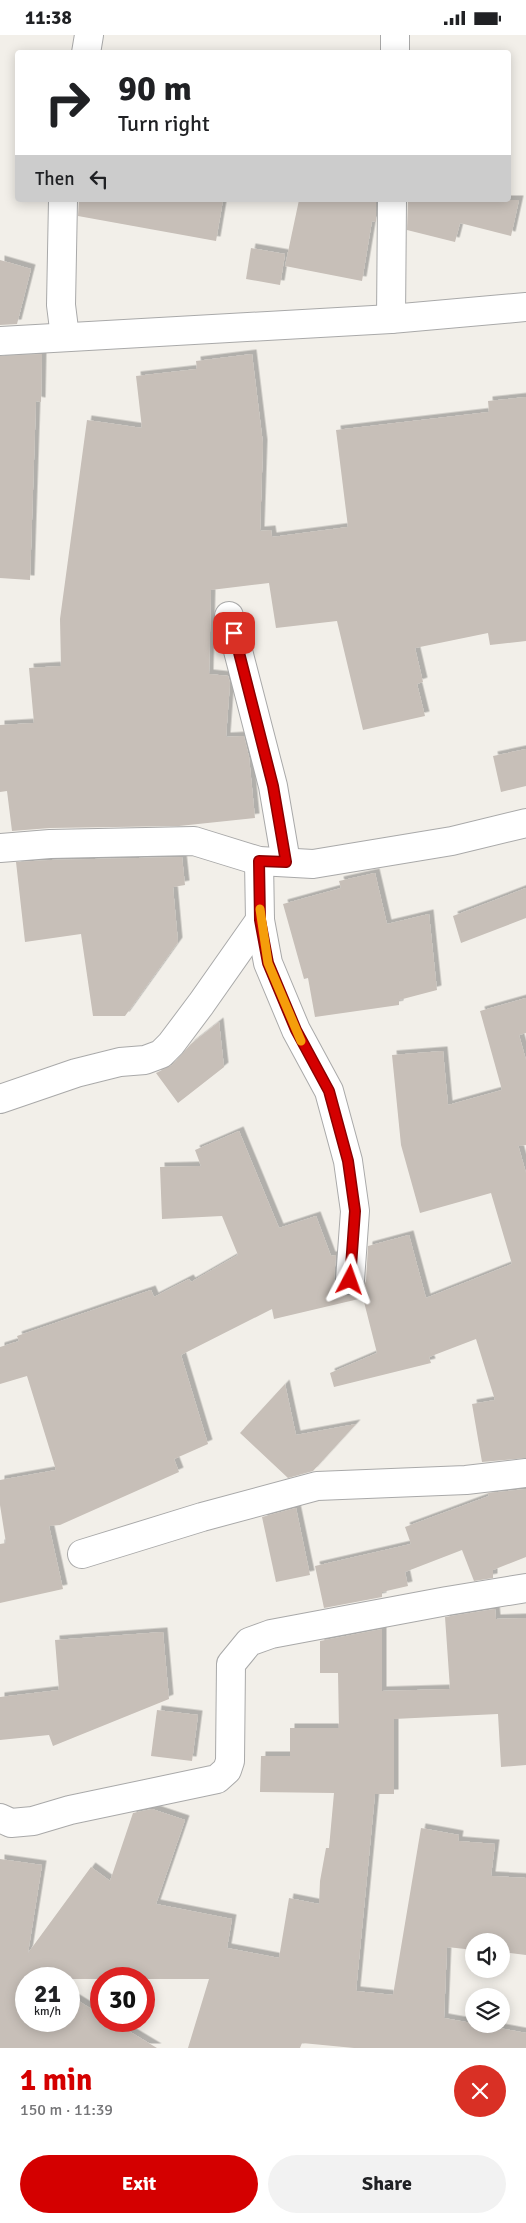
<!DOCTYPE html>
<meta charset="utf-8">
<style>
body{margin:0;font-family:Signika,sans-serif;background:#f2f2f2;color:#202124;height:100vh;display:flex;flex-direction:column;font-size:19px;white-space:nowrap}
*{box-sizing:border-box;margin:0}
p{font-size:16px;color:#757577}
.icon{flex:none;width:28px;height:28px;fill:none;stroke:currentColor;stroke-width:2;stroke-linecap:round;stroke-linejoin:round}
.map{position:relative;height:2013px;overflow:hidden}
.sheet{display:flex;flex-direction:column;background:#fff;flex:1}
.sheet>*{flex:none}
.banner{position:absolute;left:15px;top:15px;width:496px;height:152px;border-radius:5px;box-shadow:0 2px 12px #0003;background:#fff;color:#202124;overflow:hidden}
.controls{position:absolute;left:465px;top:1898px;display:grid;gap:10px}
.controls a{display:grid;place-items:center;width:45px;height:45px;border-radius:50%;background:#fff;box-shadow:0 2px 12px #0003;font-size:25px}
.speed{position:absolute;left:15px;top:1932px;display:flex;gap:10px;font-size:25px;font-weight:700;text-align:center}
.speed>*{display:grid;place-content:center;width:65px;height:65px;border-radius:50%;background:#fff;box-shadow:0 2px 12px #0003;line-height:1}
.speed small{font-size:12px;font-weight:400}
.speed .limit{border:8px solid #d22;background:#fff;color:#111}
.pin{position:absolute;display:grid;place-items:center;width:42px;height:42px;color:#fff;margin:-21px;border-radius:10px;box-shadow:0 2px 8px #0006}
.me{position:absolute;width:55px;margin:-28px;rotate:4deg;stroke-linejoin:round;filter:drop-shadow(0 0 4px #0008)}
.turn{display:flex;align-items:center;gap:18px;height:105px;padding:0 20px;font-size:22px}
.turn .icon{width:65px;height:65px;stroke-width:2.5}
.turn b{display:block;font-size:35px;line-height:42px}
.then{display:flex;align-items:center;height:48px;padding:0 20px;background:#0003;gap:10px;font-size:19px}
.round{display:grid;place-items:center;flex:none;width:52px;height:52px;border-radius:26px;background:#f2f2f2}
.overview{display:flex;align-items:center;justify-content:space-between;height:85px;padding:0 20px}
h1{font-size:30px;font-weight:700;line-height:38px;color:#d40000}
.primary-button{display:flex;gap:10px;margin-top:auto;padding:10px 20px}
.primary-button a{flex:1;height:58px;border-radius:30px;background:#d40000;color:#fff;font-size:20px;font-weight:700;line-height:58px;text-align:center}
.primary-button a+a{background:#f2f2f2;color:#202124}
.status{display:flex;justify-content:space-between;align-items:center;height:35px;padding:0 25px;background:#fff;direction:ltr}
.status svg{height:14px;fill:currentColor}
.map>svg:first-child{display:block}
.building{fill:#c7bfb8;filter:url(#shadow)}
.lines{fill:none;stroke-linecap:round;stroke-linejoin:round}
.minor-casing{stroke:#a9a9a9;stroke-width:30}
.minor{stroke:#fff;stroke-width:28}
.route-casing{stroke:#8a0000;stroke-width:12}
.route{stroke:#d40000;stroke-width:9}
.slow{stroke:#f59e0b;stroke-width:9}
</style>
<div class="status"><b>11:38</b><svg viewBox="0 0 49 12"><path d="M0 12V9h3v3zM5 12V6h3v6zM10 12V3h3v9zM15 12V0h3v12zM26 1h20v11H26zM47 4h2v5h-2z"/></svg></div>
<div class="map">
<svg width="526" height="2013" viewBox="0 0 526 2013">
<defs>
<filter id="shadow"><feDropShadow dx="4.5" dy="-4.5" stdDeviation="0" flood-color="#0004"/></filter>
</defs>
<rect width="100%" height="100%" fill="#f2efe9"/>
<g class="building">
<polygon points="79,165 223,165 216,206 78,181"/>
<polygon points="299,165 376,165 376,187 372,186 362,246 285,231"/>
<polygon points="408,165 519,165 511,201 460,188 455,207 407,195"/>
<polygon points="251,213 285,219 280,250 246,244"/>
<polygon points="0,225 31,234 17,289 0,290"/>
<polygon points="42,319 41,367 36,366 30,545 0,543 0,321"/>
<polygon points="252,319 263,409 260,496 271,495 272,502 348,492 336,395 489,377 488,366 526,362 526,606 490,610 488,598 415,613 423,647 417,649 425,681 363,695 337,586 276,593 269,548 211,555 209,639 228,641 230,648 226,702 244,701 249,722 255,783 179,791 50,793 12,796 7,756 0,757 0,690 34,688 29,633 61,631 60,584 87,385 142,393 136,341 197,334 196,326"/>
<polygon points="526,714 526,751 501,757 493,721"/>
<polygon points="182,822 185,850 173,852 178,907 125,981 93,981 81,899 25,907 16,827 51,825"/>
<polygon points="375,838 387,889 429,879 437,955 399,965 399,970 315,982 308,943 304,944 283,869 341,853 339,846"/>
<polygon points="526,853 526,883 461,908 453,881"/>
<polygon points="526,963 526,998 519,1000 526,1025 526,1110 518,1111 513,1092 526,1138 526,1423 482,1427 472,1369 495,1365 476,1304 429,1322 431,1328 334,1352 330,1338 377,1318 363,1263 274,1284 272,1274 181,1320 208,1409 174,1424 179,1437 60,1490 49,1491 63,1554 0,1568 0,1509 6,1508 0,1470 0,1445 56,1435 27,1341 0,1349 0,1312 19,1306 17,1301 151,1255 154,1262 189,1244 191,1247 238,1220 222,1181 162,1184 160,1132 201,1131 195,1115 239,1096 279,1193 316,1181 331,1221 336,1220 334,1244 336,1252 342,1258 348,1260 356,1259 363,1253 366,1246 368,1211 409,1200 426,1263 512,1229 491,1158 420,1178 401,1110 392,1020 443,1016 448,1070 502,1055 480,976"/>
<polygon points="219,987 224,1032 178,1068 156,1038 172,1030 191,1009"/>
<polygon points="285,1349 296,1400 356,1389 313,1436 288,1443 240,1398"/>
<polygon points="526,1454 526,1522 493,1535 493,1543 474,1546 462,1515 405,1537 408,1551 382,1557 382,1562 324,1573 315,1531 411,1509 405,1492 489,1461 488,1458"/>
<polygon points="296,1473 310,1540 276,1547 262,1482"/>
<polygon points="495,1574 496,1584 526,1583 526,1730 501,1732 498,1679 394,1684 394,1759 375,1759 356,1956 393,1960 421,1793 459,1800 458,1806 495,1809 491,1841 526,1843 526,1920 501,1917 501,1906 474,1906 474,1915 447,1912 444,1983 526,1998 526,2013 354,2013 302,2008 300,2013 188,2013 209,1944 26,1944 26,1986 69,1986 69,1960 101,1980 101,1986 112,1986 157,2013 0,2013 0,1824 42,1830 28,1918 91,1832 110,1846 133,1778 152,1774 185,1785 156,1869 232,1884 227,1913 279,1923 289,1863 319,1869 320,1846 326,1813 329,1813 334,1758 260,1757 261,1721 290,1721 290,1693 339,1693 338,1638 320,1638 320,1606 382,1594 382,1656 450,1654 445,1582"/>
<polygon points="163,1597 169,1664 53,1711 49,1700 0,1705 0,1662 59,1655 55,1605"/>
<polygon points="157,1675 198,1680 192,1726 151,1721"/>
</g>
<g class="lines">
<g class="minor-casing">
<g id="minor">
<polyline points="86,18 89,0"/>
<polyline points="395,18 395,0"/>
<polyline points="63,165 61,270 65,302"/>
<polyline points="391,284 392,165"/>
<polyline points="0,306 391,284 526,272"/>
<polyline points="229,581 273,751 286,827"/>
<polyline points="0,813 50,809 194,806 259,826 313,829 452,806 526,788"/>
<polyline points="259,826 260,885 268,928 296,995 329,1056 348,1126 355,1176 350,1245"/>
<polyline points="0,1064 76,1038 120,1027 145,1025 161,1019 171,1009 201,969 260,885"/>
<polyline points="82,1519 202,1482 317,1451 466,1445 526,1438"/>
<polyline points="0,1783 11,1788 33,1786 70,1775 217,1744 227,1735 230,1726 231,1629 249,1607 271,1599 447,1566 526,1553"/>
</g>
</g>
<use href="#minor" class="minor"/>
</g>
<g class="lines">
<g class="route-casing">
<polyline id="route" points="234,598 273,751 286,827 259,826 260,885 268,928 296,995 329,1056 348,1126 355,1176 350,1245"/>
</g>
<use href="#route" class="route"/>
<polyline class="slow" points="260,874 268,928 301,1006"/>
</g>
</svg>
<div class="controls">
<a><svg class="icon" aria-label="sound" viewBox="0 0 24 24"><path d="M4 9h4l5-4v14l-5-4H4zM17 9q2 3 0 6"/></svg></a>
<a><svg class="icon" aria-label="layers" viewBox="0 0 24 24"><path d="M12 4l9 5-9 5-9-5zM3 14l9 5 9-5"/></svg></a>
</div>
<div class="speed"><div>21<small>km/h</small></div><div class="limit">30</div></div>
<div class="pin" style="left:234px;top:598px;background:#d93025"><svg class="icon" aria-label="arrive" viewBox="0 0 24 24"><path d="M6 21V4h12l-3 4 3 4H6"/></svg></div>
<svg class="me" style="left:350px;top:1245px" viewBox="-20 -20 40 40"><path d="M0-17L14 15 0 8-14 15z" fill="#d40000" stroke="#fff" stroke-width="4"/></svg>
<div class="banner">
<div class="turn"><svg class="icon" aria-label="right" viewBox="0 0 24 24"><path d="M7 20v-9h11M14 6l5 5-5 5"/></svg><div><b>90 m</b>Turn right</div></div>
<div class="then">Then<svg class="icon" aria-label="left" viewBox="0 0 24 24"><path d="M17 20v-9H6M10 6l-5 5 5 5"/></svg></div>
</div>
</div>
<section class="sheet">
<div class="overview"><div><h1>1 min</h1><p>150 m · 11:39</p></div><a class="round" style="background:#d93025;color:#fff"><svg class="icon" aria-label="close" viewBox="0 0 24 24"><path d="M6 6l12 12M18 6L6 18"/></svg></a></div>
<div class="primary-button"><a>Exit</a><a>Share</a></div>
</section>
